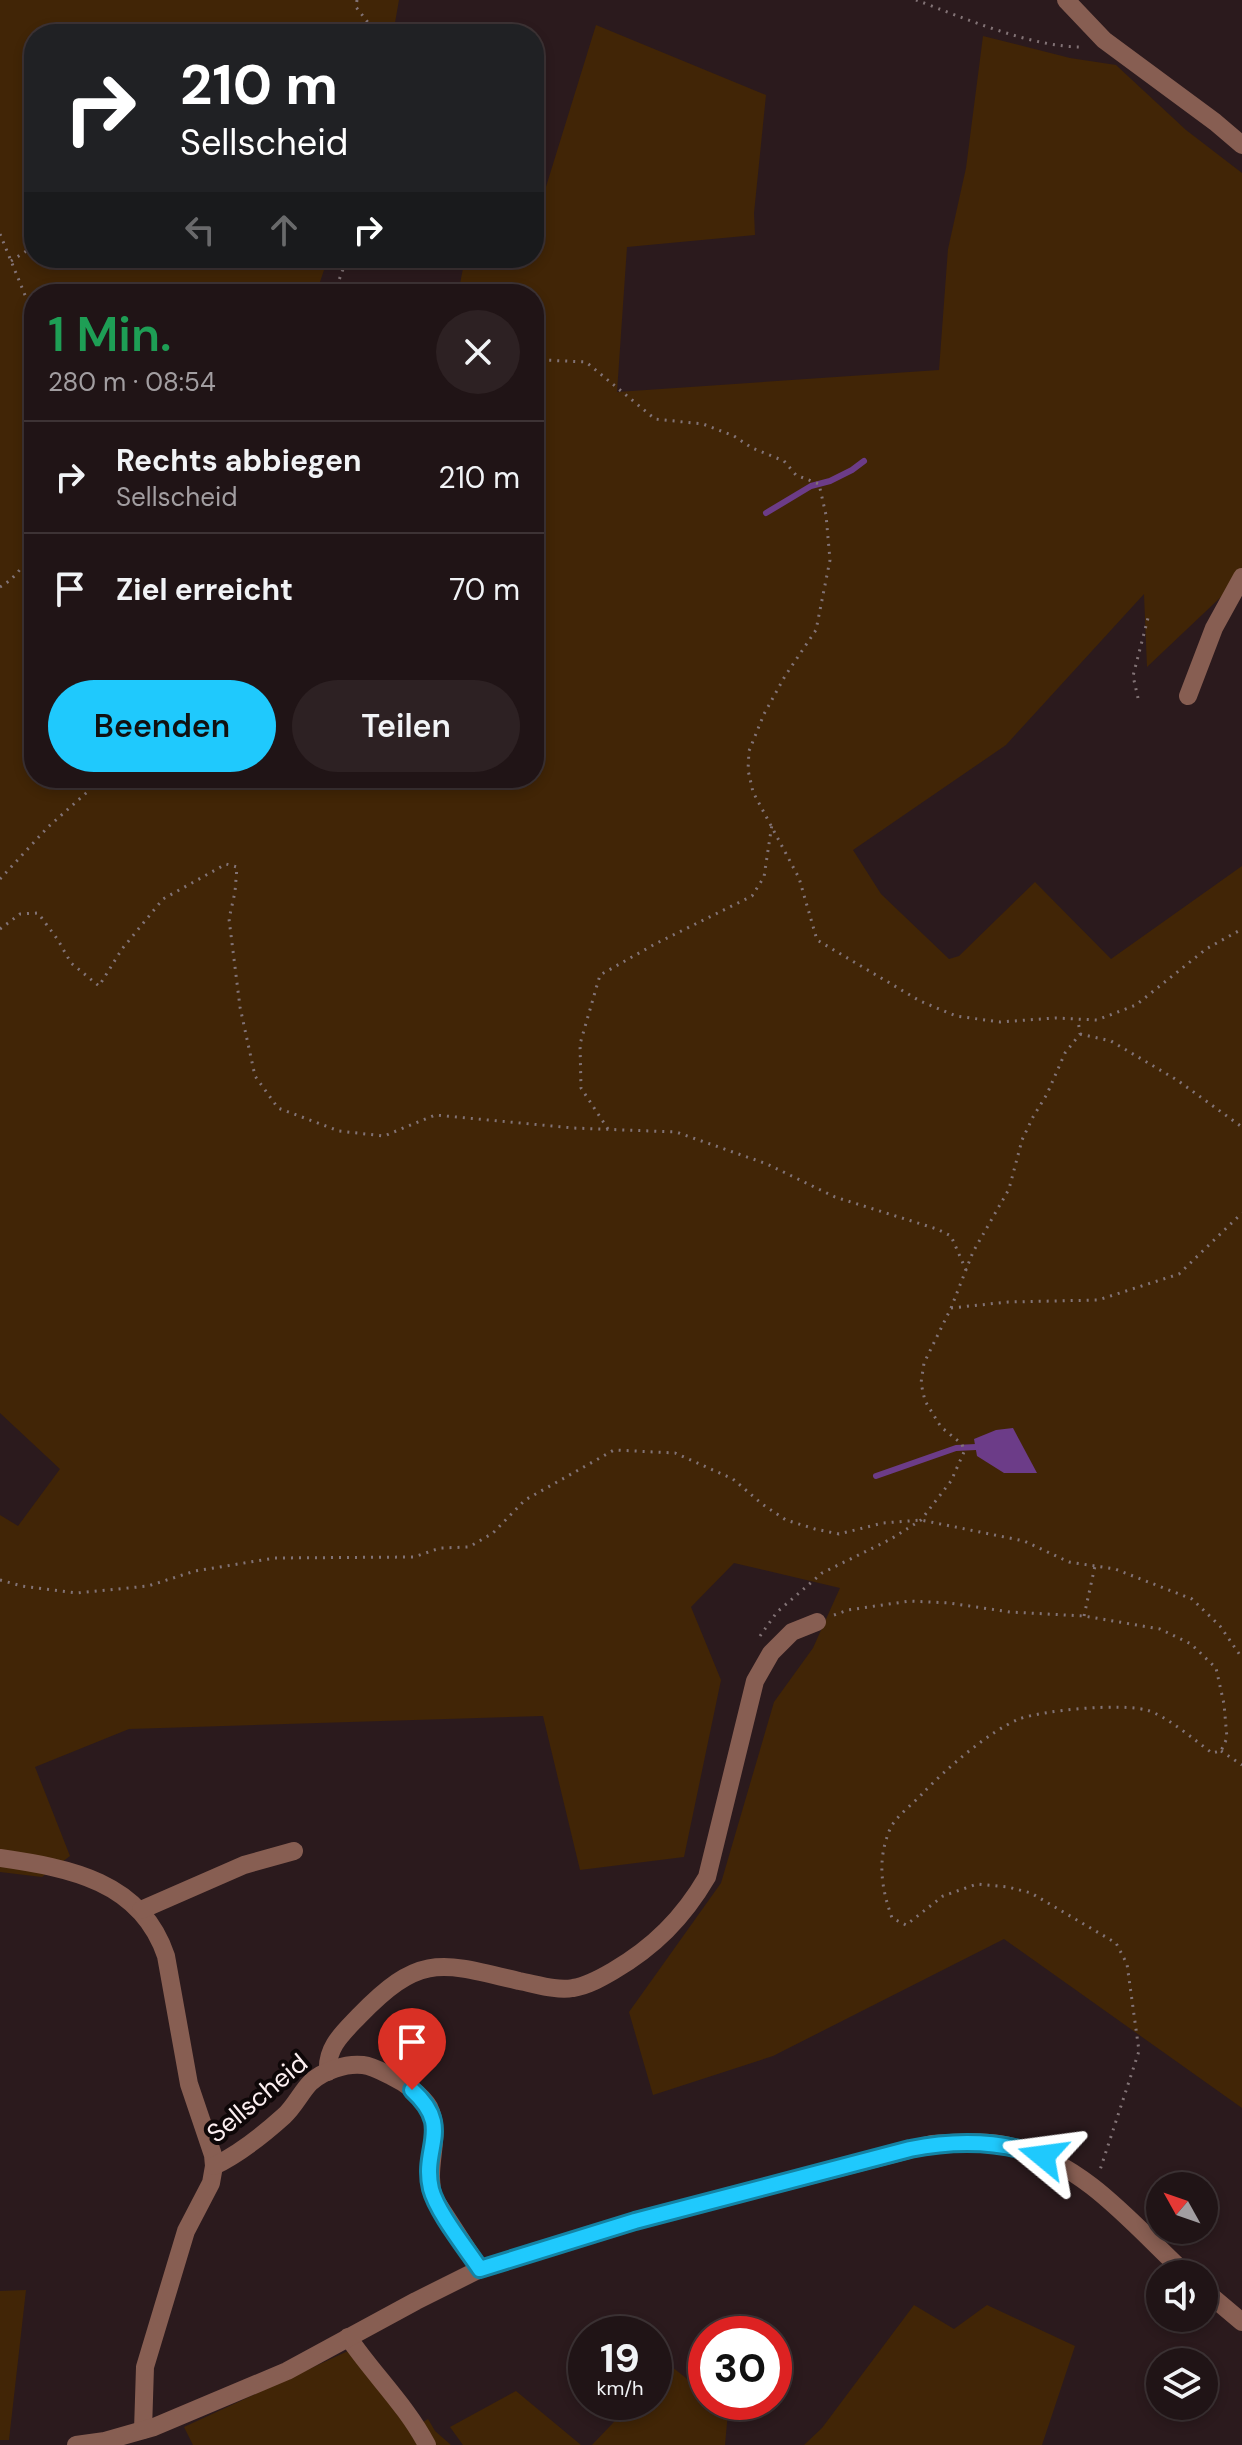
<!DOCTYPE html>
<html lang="de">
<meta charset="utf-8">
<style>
body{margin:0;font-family:"DM Sans",sans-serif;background:#2d2123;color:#f1f3f6;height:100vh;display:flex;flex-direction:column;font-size:30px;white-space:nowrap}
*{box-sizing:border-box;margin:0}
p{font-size:26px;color:#a29ea1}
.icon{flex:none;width:44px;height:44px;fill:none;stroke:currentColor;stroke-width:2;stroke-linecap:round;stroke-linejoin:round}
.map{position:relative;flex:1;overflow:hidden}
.details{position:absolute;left:24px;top:284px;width:520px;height:504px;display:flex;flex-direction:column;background:#201416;border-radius:32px;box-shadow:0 4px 12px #0003,0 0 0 2px #3d3335}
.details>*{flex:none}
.guide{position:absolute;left:24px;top:24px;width:520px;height:244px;border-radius:32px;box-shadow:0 4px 12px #0003,0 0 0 2px #3d3335;background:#202124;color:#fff;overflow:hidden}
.needle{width:52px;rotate:310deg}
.tools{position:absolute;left:1146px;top:2172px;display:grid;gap:16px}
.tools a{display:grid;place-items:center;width:72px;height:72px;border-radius:50%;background:#201416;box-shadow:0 4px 12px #0003,0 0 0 2px #3d3335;font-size:40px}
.speed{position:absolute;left:568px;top:2316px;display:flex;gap:16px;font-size:40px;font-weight:700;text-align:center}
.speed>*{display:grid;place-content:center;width:104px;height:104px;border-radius:50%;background:#201416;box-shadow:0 4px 12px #0003,0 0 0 2px #3d3335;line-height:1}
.speed small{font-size:20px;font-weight:400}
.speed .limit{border:12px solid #d22;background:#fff;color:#111}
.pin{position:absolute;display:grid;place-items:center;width:68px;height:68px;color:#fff;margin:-82px -34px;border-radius:50% 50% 50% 0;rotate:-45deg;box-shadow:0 0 8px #0007}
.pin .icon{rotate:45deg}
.me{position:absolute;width:88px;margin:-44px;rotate:286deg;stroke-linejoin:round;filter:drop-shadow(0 0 6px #0008)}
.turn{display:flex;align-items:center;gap:28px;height:168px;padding:0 24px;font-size:36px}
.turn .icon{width:104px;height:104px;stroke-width:2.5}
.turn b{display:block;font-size:56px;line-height:68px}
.lanes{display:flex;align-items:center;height:76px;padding:0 24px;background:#0003;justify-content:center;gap:40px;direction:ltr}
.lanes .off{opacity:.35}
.round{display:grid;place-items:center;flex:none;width:84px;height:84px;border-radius:42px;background:#2d2123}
.head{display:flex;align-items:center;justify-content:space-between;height:136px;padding:0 24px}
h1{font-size:48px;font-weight:600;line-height:60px;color:#1e9e55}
.cta{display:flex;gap:16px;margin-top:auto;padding:16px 24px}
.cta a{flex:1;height:92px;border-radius:48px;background:#1fc9fd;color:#111;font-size:32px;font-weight:600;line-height:92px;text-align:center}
.cta a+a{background:#2d2123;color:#f1f3f6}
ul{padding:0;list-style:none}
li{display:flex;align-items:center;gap:24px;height:112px;padding:0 24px;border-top:2px solid #3d3335}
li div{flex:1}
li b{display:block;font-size:30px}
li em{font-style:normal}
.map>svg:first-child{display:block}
.green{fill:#412506}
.water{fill:#6c3c88}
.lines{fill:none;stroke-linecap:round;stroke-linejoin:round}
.stream{stroke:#6c3c88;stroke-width:6}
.path{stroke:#827376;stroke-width:3;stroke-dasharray:2 6;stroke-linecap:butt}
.minor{stroke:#875e52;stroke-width:18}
.route-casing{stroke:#1483a4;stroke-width:20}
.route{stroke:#1fc9fd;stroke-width:14}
.labels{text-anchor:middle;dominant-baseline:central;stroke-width:8;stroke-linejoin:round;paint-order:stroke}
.street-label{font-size:26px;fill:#fdf0f2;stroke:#0e0708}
</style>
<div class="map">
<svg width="1242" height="2445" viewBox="0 0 1242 2445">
<rect width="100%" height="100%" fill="#2b1a1d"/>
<g class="green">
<polygon points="0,0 399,0 393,34 34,34 34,258 328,258 316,294 34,294 34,778 534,778 534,294 458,294 465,258 534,258 534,195 545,190 596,25 766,95 754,213 755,235 627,247 617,392 939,370 948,249 966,168 983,36 1070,58 1116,65 1186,130 1242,173 1242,577 1147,667 1144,594 1006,745 853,850 881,894 949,959 959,956 1035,882 1111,959 1242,866 1242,2108 1004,1939 773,2056 653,2095 629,2012 721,1883 774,1702 813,1648 840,1588 734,1563 691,1607 721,1680 684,1857 580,1870 543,1716 129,1729 35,1767 70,1856 42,1877 0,1872 0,1515 18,1526 60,1469 0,1413"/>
<polygon points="26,2290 9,2440 0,2440 0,2291"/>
<polygon points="914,2305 954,2329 987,2305 1075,2346 1042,2445 804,2445 822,2428"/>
<polygon points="348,2351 420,2424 428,2419 435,2431 451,2445 193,2445 184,2427"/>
<polygon points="657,2355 706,2394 706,2402 715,2402 728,2412 725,2445 592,2445 633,2402 654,2402 654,2358"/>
<polygon points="516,2391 581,2445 463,2445 450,2427"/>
</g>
<polygon class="water" points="1013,1428 1037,1473 1004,1473 977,1456 974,1439 996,1430"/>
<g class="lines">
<g class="stream">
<polyline points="766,513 811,486 830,481 852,470 864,461"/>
<polyline points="876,1476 956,1448 976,1447"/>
</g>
<g class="path">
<polyline points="357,0 356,7 377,34"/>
<path d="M916,0c48,18 117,48 168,47"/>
<polyline points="0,234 34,317"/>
<polyline points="11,261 34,246"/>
<polyline points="334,294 347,258"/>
<polyline points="534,364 544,360 586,362 655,419 703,424 734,436 752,448 784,461 796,475 819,484 826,515 830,560 816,630 785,676 764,714 749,751 748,770 753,792 799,878 817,940 920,1001 956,1016 1000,1022 1055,1018 1097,1020 1136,1005 1206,949 1242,929"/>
<path d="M0,587c15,-8 28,-26 34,-42"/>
<polyline points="1138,698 1133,676 1148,618"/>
<polyline points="0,879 48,827 103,778"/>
<polyline points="0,929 20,914 38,913 58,940 71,963 99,986 122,949 163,899 226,864 237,867 235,892 229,919 240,1007 255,1076 278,1108 339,1131 384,1136 435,1115 573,1128 676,1132 767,1164 835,1197 937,1229 951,1236 966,1270"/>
<polyline points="1080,1034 1111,1041 1177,1080 1242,1127"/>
<polyline points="608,1129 581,1088 580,1044 600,975 655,944 752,896 764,877 772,824"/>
<polyline points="951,1308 1008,1302 1098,1300 1179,1274 1242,1213"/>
<polyline points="0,1580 22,1586 77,1593 148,1586 195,1571 275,1558 414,1557 440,1548 469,1547 493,1533 525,1500 614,1450 675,1453 733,1479 762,1504 786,1520 815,1529 839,1534 883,1523 921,1520 1024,1541 1069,1562 1115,1569 1192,1599 1220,1626 1242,1658"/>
<path d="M834,1615l14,-5 62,-9 39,2 61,9 74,4 76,13 31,15 25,24 8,36 3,34 -6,13 -9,2c-16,-12 -48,-39 -66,-43 -26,-7 -102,0 -127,9 -31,13 -73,50 -96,74 -10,11 -27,23 -33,36 -13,31 -9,58 2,89l14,7 37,-29 34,-12 31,3 23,6 85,50 11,21 12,87 -39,119"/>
<polyline points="1084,1616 1095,1566"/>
<polyline points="760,1636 777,1612 822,1573 891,1539 921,1520 951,1481 964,1452 962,1444 941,1427 925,1401 921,1383 924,1363 951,1308 973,1252 1009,1189 1022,1140 1033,1117 1047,1094 1065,1053 1080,1034 1078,1020"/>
<polyline points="1221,1751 1242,1765"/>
</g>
<g class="minor">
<polyline points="1066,0 1104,40 1215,122 1242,145"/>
<polyline points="1188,696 1214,628 1242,577"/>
<path d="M0,1858c69,10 141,23 166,98l23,128 24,71 1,11 -3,17 -25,48 -41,136 -2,63"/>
<polyline points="141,1910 244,1865 294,1851"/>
<path d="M328,2072c-2,-25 15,-39 31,-56 61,-63 81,-54 160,-35 17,3 37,10 54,7 14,-2 28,-10 40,-17 41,-24 70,-53 94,-94l48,-196 16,-28 21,-21 25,-10"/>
<path d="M214,2166c25,-12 50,-32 70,-50 11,-10 17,-24 27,-34 12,-11 35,-19 52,-17 9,1 20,7 28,11 13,6 31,19 38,31 14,29 -5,60 5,91l46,71"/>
<polyline points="1204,2290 1242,2322"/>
<path d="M348,2337c25,37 58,68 79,108"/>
<path d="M76,2445l29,-4 49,-14 133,-56 129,-70 64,-32 155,-48 297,-77c29,-2 58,-4 86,4 69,18 118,80 168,126"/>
</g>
</g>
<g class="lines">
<g class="route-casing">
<path id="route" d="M412,2090c42,38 9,57 19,99 6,23 35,59 49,80l155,-48 275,-72c45,-9 89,-9 133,7"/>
</g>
<use href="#route" class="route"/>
</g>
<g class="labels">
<g class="street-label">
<text transform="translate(257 2098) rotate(-40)">Sellscheid</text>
</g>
</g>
</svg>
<div class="tools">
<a><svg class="needle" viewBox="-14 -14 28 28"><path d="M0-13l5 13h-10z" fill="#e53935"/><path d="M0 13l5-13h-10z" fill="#a29ea1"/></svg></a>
<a><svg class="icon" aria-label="sound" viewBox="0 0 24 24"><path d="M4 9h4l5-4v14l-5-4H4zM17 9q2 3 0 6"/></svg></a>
<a><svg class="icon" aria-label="layers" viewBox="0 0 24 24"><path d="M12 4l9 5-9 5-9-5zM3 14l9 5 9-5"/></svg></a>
</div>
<div class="speed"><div>19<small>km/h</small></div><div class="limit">30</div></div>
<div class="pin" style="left:412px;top:2090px;background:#d93025"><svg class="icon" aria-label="arrive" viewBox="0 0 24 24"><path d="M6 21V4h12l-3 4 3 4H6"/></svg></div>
<svg class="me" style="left:1043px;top:2156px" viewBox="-20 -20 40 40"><path d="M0-17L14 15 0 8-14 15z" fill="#1fc9fd" stroke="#fff" stroke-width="4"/></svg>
<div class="guide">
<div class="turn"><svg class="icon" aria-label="right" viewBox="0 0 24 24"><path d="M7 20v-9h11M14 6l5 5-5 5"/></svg><div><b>210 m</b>Sellscheid</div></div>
<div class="lanes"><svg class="icon off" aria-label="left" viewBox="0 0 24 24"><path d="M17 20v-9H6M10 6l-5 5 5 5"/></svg><svg class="icon off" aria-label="ahead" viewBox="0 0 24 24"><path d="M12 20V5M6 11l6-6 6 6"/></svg><svg class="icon" aria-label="right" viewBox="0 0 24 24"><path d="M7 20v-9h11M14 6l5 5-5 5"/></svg></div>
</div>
<section class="details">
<div class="head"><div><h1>1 Min.</h1><p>280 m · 08:54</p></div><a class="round"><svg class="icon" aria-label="close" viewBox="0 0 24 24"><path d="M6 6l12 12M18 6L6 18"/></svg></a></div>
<ul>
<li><svg class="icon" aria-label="right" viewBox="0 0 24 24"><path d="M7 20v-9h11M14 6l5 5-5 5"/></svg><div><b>Rechts abbiegen</b><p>Sellscheid</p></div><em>210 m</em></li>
<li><svg class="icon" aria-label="arrive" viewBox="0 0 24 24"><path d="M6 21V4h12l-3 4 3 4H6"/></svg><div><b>Ziel erreicht</b></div><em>70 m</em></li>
</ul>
<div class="cta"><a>Beenden</a><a>Teilen</a></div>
</section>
</div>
